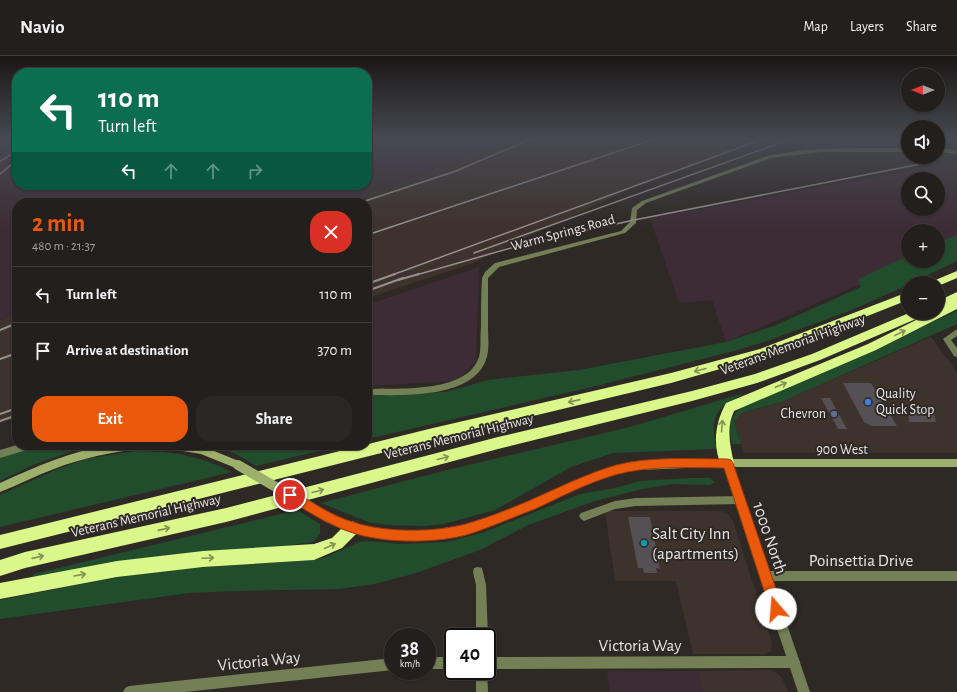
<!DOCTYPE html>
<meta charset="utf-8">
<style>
body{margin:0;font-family:"Alegreya Sans",sans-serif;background:#2b2725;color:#f1f3f6;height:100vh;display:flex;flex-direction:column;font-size:15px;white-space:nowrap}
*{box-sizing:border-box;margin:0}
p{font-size:13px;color:#a3a2a3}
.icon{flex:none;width:22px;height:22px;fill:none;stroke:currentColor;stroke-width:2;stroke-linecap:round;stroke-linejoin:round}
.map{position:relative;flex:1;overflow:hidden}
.details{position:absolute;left:12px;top:142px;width:360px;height:252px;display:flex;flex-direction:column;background:#231f1c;border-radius:16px;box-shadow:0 1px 3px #0004,0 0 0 1px #403d3b}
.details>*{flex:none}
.hud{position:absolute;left:12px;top:12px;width:360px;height:122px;border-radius:16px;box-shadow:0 1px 3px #0004,0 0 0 1px #403d3b;background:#0b6e4f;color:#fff;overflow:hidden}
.needle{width:26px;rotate:270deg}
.fabs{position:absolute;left:901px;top:12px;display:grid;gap:8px}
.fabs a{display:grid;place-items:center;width:44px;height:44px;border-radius:50%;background:#231f1c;box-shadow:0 1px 3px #0004,0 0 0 1px #403d3b;font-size:20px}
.speed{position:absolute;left:384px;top:572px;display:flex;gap:8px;font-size:20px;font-weight:700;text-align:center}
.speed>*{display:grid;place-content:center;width:52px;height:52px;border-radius:50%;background:#231f1c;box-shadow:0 1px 3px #0004,0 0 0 1px #403d3b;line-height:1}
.speed small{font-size:10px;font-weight:400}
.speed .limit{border:2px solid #111;border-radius:6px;background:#fff;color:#111}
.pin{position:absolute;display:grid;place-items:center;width:34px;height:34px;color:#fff;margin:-17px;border:2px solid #fff;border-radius:50%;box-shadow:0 1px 4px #0007}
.me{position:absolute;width:44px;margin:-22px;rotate:342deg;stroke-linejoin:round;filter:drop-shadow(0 0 3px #0008)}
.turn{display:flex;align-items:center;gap:14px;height:84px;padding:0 20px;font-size:18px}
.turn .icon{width:52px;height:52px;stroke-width:2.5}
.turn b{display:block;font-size:28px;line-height:34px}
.lanes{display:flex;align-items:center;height:38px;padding:0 20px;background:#0003;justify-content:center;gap:20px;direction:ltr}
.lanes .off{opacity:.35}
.round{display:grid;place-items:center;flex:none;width:42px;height:42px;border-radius:16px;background:#2b2725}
.headline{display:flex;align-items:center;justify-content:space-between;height:68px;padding:0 20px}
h1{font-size:24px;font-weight:700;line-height:30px;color:#ea580c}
.primary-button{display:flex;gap:8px;margin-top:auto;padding:8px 20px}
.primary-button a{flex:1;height:46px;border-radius:16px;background:#ea580c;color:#fff;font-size:16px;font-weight:700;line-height:46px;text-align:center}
.primary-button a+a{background:#2b2725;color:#f1f3f6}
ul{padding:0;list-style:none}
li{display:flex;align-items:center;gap:12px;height:56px;padding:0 20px;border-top:1px solid #403d3b}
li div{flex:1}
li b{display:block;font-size:15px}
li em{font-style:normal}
header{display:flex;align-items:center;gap:24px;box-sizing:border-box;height:56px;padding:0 20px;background:#231f1c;border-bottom:1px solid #403d3b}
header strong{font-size:19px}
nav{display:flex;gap:22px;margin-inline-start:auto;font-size:14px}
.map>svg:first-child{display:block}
.built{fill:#3e322d}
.industrial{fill:#3d2c36;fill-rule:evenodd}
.green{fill:#224d2d}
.building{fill:#555054}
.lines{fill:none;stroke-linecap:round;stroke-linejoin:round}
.minor{fill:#737f55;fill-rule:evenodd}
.tertiary{fill:#737f55;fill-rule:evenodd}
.secondary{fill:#9db06b;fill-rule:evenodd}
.motorway{fill:#daf789;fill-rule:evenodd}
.rail-far1{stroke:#95908e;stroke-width:1.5}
.rail{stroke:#95908e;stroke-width:2}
.secondary-bridge{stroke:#9db06b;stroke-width:10}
.oneway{stroke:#849058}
.route{fill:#ea580c;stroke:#983908}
.shop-dot{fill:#3f7fe0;stroke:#2f2926;stroke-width:1.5}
.service-dot{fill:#5c6f8a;stroke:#2f2926;stroke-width:1.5}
.culture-dot{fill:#0f9aa8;stroke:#2f2926;stroke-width:1.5}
.labels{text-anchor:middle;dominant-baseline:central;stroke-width:4;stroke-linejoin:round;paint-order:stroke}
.street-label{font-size:14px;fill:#e9e5e4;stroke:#2f2926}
.poi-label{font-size:14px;fill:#e9e5e4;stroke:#2f2926;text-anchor:start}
.near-poi-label{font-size:17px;fill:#e9e5e4;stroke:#2f2926;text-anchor:start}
.near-street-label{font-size:17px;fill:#e9e5e4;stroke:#2f2926}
</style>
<header>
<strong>Navio</strong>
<nav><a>Map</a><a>Layers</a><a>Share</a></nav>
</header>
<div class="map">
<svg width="957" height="636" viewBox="0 0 957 636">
<rect width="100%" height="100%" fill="#2f2926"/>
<g class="built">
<polygon points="511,83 761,83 637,129 471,208 367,242 367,147 337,147 394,128"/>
<polygon points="17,258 17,361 0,367 0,264"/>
<polygon points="931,281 957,316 957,397 744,397 734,365 743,356 776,348"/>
<polygon points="605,455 719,455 727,457 733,465 772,587 771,595 765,598 693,598 676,525 615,525"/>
<polygon points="771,614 777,617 782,622 788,636 703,636 698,615"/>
</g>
<g class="industrial">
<polygon points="0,83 17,83 17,129 367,129 367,83 511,83 394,128 337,147 17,147 17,258 0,264"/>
<polygon points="803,83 908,83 908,91 807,92 800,84"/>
<rect x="938" y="83" width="19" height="8"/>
<path d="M957,106v81l-19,8v-20h-30v30h6l-188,81 -14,-42 -33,3 -29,-85zM908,123h30v30h-30z"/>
<polygon points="479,211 476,306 456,325 367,330 367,249"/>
<polygon points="607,615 698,615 703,636 610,636"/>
</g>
<g class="green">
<polygon points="957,179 957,205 911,227 908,227 908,229 849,255 761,287 734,295 596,330 367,383 367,339 446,336 488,324 579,314 726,286 774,270 861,231 858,223 908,200 908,205 938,205 938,187"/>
<path d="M957,255v13l-178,79 -36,9 -9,9 7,23h-9c-3,-15 -4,-27 10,-37z"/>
<path d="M741,338l1,1c-27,12 -32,24 -26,53l-2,1 -101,4 -42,14 -76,43 -51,14 -20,2 -38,-1 -18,-3 -47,-19 122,-32 187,-44z"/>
<polygon points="44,389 90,389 33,409 0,425 0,401"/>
<polygon points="211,389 344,389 256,410 236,398"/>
<path d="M135,395c38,0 62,4 97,21l-232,55v-32l55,-25 31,-11z"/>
<polygon points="691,422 710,422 715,426 710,429 674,428 642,433 595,445 528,469 480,494 413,518 374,528 339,533 234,535 189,537 0,563 0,544 85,527 162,514 314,504 326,501 359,486 368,485 400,488 446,486 482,477 580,438 615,432 640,425"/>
<polygon points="297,454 320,468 320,478 313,486 33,524 34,518"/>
</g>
<g class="building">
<polygon points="843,327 871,327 897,370 871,370 864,366"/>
<polygon points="821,342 830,342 847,373 838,373"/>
<polygon points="908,356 934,357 936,366 909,366"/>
<polygon points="628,461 650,461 660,513 656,512 657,517 644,517 643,512 638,512"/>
</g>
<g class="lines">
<g class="minor">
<path d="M856,92h52v4h-87l-50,6 -125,45 -9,7 -1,13 -11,10 -126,34 -11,11c0,16 0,33 0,49 0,8 1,16 0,24 -6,49 -85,44 -121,44v-6c32,-1 107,5 113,-37 1,-8 0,-17 1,-25 0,-16 0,-33 1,-49l3,-6 10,-9 126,-32 9,-9 2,-14 10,-7 128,-46 34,-5z"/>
<polygon points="938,92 957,94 957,98 938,96"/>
<polygon points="957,273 957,280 951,284 957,292 957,301 954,300 943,283"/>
<polygon points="17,389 34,389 33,392 0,402 0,394"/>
<polygon points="740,440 743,441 745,444 743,447 740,448 636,450 615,453 584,465 581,463 579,460 581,457 615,445 636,442"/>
<polygon points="478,511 482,512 486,529 488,581 487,582 487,581 476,581 476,529 473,516 474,512"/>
<polygon points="765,515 957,515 957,525 765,525 761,524 760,520 761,516"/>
<polygon points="794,600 798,602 800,606 798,610 794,612 487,613 487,601"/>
<rect x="427" y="601" width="26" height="12"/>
<polygon points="393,602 393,614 185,636 123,636 125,632 129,630"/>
<polygon points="487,613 488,636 476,636 476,615 487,615"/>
</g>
<polygon class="tertiary" points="727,403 730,404 732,407 810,636 798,636 722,407 724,404"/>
<g class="secondary">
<path d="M110,389h35l-1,3 -3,1c-30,3 -59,9 -87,20 -19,7 -36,16 -54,23v-9c35,-16 71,-32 110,-38z"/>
<polygon points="167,389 202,390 241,406 243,409 241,412 238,413 201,398 171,393 168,392"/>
<polygon points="709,403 957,403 957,411 709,411 638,414 617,418 587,428 533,452 472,477 433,484 410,485 387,484 352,477 326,465 324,462 326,459 329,457 352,467 387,474 433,474 472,467 527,446 582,422 617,410 638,406"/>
</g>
<g class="motorway">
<polygon points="957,215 957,222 938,230 938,227 932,227 933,225"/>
<polygon points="908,236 908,244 766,300 671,327 433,384 0,493 0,479 433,372 671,317 760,293"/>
<path d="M957,236v17l-81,41 -142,61c-8,17 -4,34 0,52l-2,4 -5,2 -5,-2c-10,-21 -7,-44 4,-64l142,-59 62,-31h8v-12z"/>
<polygon points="909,257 924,257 923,260 820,304 757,327 692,345 498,393 226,466 25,512 0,520 0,504 25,496 226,452 498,381 692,335 755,318 812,298"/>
<polygon points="352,465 357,467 359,472 357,477 342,492 314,504 203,511 117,521 0,543 0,527 117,505 203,495 314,488 332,482 347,467"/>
</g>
<g class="rail-far1">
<polyline points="0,105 17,95"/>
<polyline points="0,118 17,104"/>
<polyline points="359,147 456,115 531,83"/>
<polyline points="367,179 655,83"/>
<polyline points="474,197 791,83"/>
<polyline points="392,219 763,83"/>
<polyline points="416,219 518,190 634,164 931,106"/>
</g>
<g class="rail">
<polyline points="398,224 419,218"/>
<polyline points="367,228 395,218"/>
<polyline points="367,235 403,222"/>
<polyline points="0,274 17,267"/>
<polyline points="0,303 17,297"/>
<polyline points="0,358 17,352"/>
<polyline points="0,365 17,359"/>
</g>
<polyline class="secondary-bridge" points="238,409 329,462"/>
</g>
<defs><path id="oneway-shaft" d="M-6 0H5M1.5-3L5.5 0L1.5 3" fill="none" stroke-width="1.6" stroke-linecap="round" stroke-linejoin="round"/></defs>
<g class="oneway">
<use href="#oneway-shaft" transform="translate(900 277) rotate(-26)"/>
<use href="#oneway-shaft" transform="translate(700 314) rotate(165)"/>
<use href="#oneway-shaft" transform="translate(781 329) rotate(-23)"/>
<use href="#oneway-shaft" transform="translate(574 345) rotate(167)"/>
<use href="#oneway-shaft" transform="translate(722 370) rotate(-86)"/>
<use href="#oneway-shaft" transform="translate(443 402) rotate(-15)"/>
<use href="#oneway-shaft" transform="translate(318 435) rotate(-15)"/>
<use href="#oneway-shaft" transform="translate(164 473) rotate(-13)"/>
<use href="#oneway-shaft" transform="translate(330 490) rotate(-24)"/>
<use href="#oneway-shaft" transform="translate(38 501) rotate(-13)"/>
<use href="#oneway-shaft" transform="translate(208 502) rotate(-3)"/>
<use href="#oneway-shaft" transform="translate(80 519) rotate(-10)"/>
</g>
<linearGradient id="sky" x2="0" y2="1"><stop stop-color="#1a1715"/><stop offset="0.48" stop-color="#474952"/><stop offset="1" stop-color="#474952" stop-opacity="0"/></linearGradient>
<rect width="957" height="172" fill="url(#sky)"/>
<path class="route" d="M727,403l4,1 2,3 50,146 -2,5 -5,1 -4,-1 -2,-5 -46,-141c-35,0 -75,-3 -109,7 -28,8 -54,22 -80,34 -21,8 -42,17 -62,24 -33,11 -90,11 -123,-1 -23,-8 -43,-21 -64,-34l-1,-3 1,-4 4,-1 4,1c18,11 38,25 59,31 33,11 86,11 119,0 18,-5 37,-13 54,-20 30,-13 59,-28 90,-37 35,-9 75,-6 111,-6z"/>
<circle class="shop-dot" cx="868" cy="346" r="4"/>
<circle class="service-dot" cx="834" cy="358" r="4"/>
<circle class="culture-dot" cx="644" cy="487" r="4"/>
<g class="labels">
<g class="street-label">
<text transform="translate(563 177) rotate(-15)">Warm Springs Road</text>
<text transform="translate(793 289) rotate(-20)">Veterans Memorial Highway</text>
<text transform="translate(459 381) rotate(-14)">Veterans Memorial Highway</text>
<text x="842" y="394">900 West</text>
<text transform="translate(146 460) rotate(-13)">Veterans Memorial Highway</text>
</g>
<g class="poi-label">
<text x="876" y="338">Quality<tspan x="876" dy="16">Quick Stop</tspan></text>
<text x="826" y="358" text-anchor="end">Chevron</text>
</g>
<g class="near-poi-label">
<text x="652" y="477">Salt City Inn<tspan x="652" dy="20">(apartments)</tspan></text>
</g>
<g class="near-street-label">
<text transform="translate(770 482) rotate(71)">1000 North</text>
<text x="861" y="504">Poinsettia Drive</text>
<text x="640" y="589">Victoria Way</text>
<text transform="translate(259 605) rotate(-6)">Victoria Way</text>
</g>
</g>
</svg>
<div class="fabs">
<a><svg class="needle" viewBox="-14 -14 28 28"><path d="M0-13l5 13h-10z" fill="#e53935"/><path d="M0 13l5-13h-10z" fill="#a3a2a3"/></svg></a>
<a><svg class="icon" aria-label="sound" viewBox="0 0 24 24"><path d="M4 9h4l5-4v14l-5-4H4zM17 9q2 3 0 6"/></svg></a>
<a><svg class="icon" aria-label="search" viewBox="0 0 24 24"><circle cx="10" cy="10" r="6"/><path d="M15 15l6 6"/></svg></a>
<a>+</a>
<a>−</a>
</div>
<div class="speed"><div>38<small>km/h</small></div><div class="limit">40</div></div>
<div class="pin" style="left:290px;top:439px;background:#d93025"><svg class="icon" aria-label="arrive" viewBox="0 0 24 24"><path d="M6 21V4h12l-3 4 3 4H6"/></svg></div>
<svg class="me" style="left:776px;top:553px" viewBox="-20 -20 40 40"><circle r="19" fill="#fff"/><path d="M0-13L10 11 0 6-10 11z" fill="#ea580c"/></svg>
<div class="hud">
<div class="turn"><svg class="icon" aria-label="left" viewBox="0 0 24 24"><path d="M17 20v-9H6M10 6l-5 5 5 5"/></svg><div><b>110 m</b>Turn left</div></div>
<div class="lanes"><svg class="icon" aria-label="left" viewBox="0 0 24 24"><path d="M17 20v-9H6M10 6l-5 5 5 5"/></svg><svg class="icon off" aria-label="ahead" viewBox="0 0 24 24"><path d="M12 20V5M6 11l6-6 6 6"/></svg><svg class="icon off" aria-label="ahead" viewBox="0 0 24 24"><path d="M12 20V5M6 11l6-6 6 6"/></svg><svg class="icon off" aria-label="right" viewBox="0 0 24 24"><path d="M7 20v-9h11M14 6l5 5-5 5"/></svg></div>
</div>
<section class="details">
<div class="headline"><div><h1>2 min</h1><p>480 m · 21:37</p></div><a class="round" style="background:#d93025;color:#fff"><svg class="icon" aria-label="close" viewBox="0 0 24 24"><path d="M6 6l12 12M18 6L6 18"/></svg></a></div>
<ul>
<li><svg class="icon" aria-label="left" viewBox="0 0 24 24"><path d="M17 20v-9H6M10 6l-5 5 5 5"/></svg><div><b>Turn left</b></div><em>110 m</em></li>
<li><svg class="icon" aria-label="arrive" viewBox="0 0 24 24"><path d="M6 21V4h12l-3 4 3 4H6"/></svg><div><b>Arrive at destination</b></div><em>370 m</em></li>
</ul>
<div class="primary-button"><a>Exit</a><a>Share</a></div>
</section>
</div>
